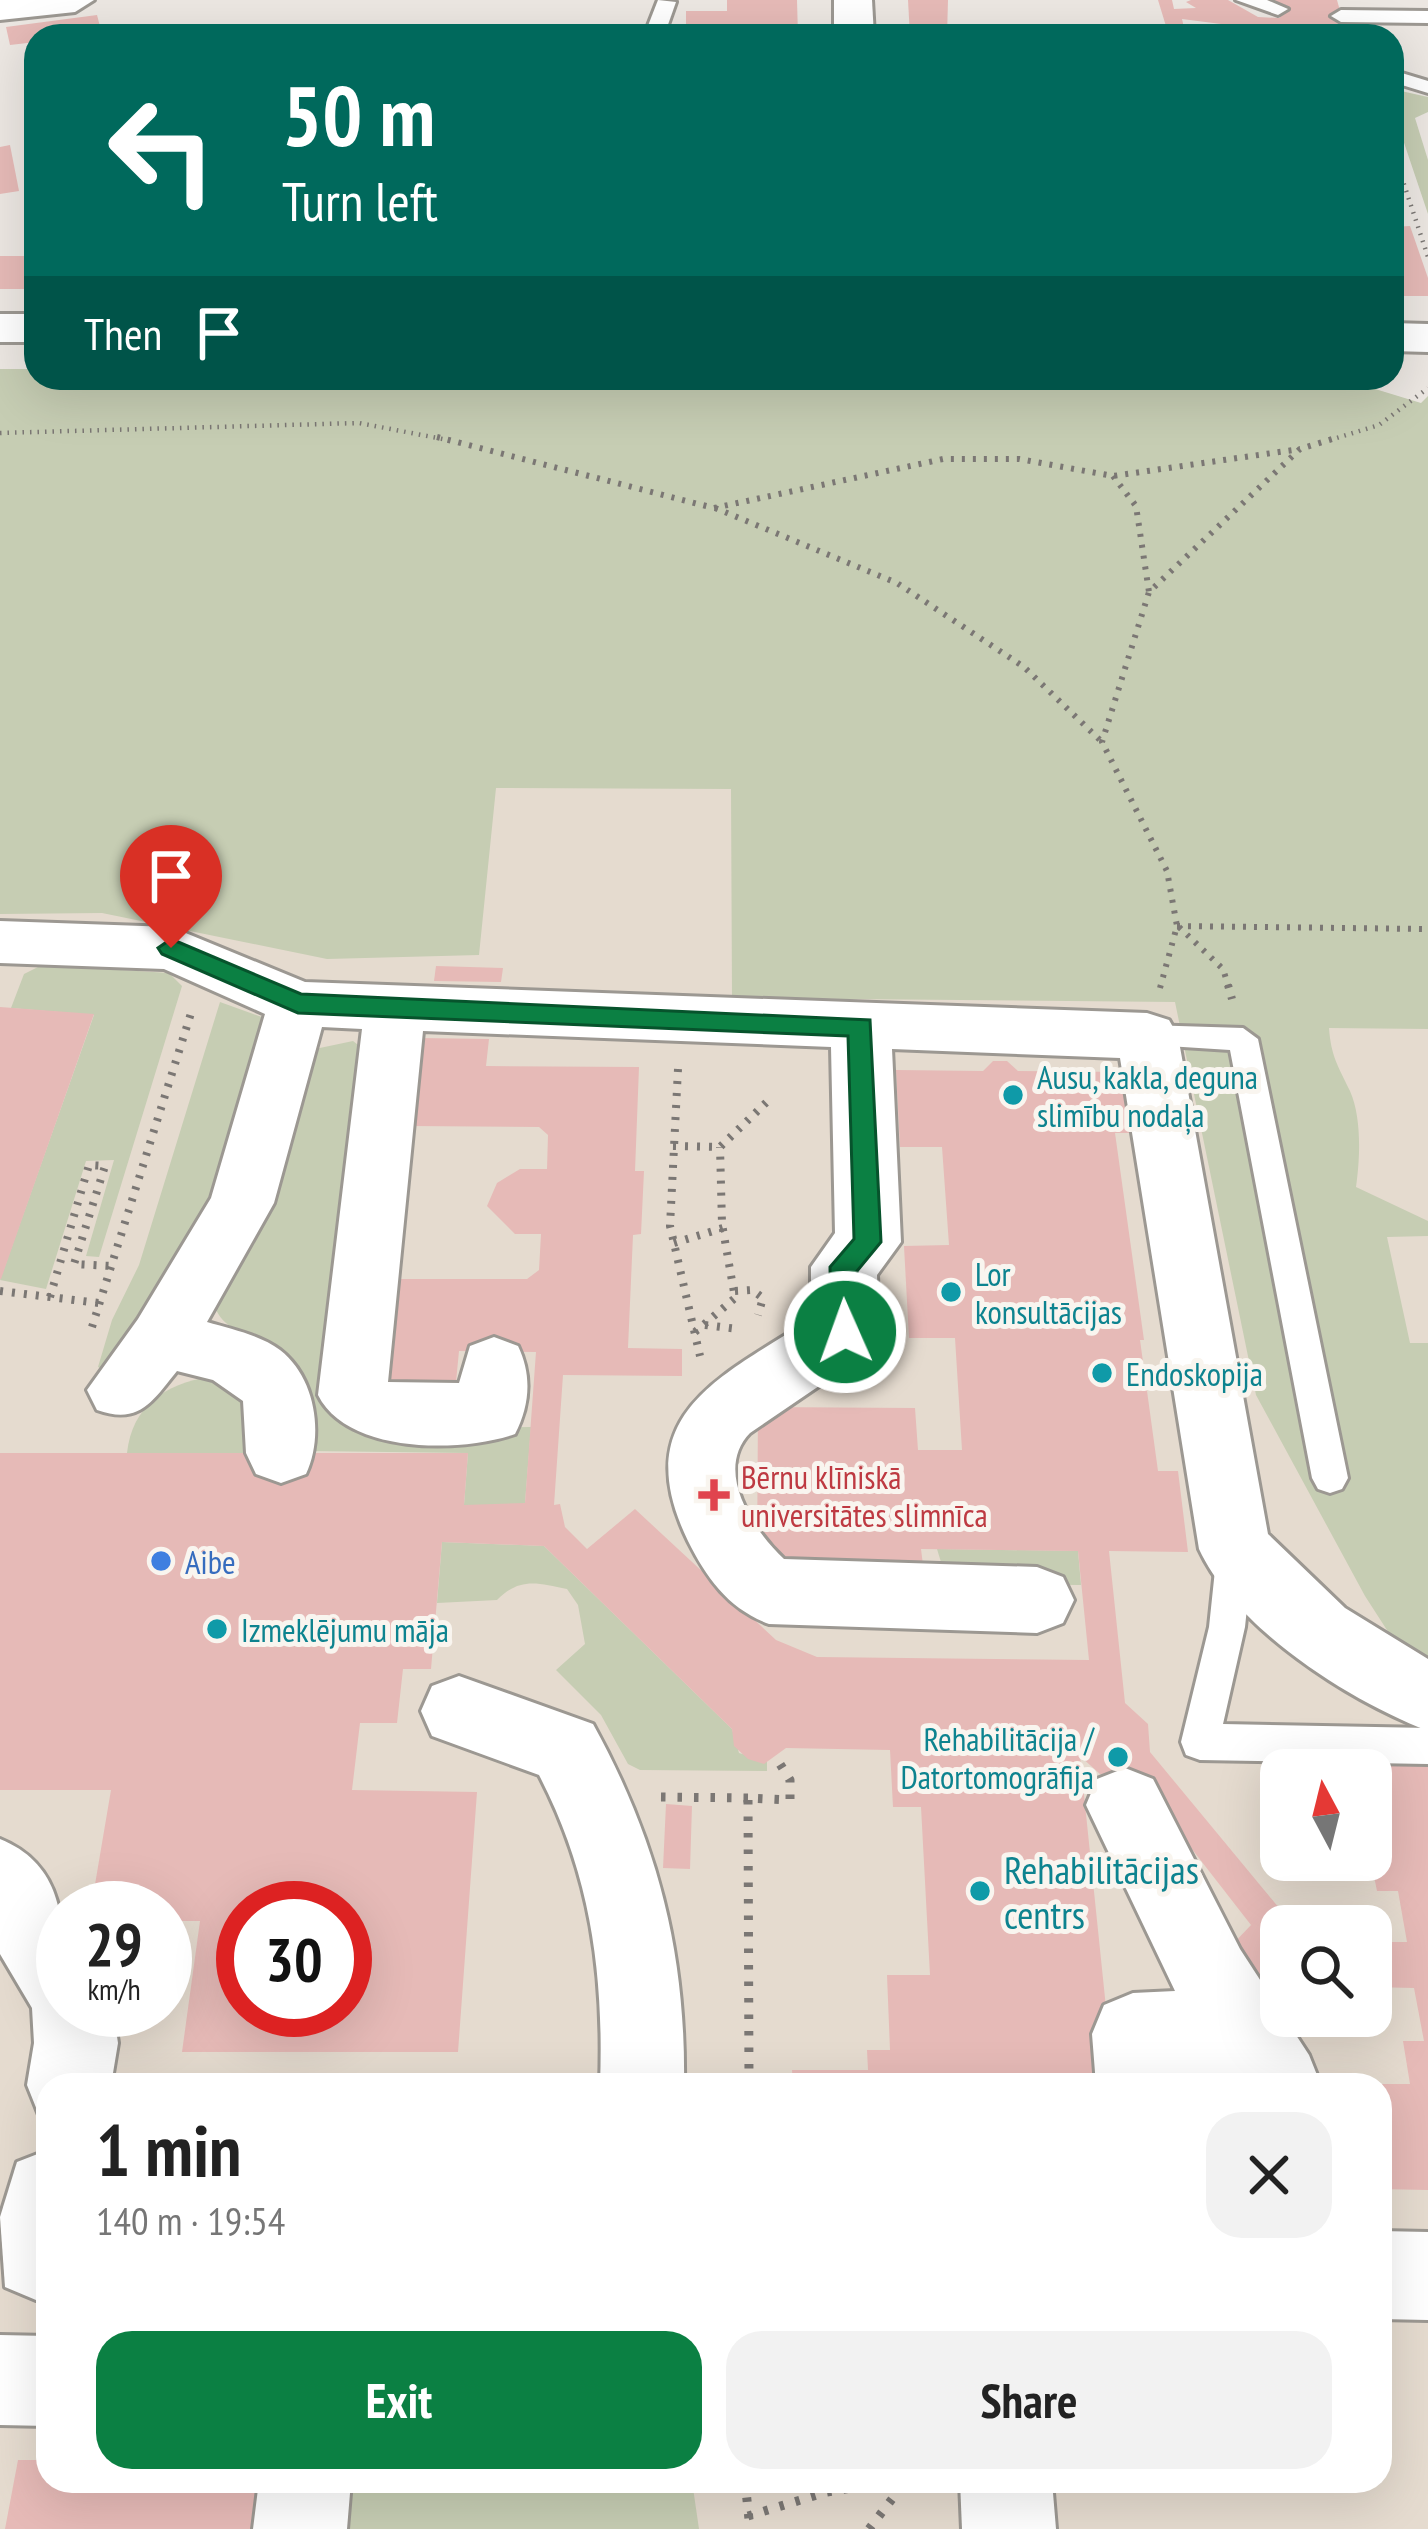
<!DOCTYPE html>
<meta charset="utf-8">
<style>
body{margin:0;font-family:"PT Sans Narrow",sans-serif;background:#f2f2f2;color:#222;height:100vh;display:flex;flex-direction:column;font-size:45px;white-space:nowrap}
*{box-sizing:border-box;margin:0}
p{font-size:39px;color:#767676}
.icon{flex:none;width:66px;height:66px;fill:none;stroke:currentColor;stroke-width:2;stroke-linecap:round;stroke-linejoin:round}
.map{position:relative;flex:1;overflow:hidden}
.details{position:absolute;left:36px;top:2073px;width:1356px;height:420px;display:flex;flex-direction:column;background:#fff;border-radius:36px;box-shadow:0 12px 48px #0002}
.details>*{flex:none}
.banner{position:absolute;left:24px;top:24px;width:1380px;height:366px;border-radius:36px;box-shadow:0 12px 48px #0002;background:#00695c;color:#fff;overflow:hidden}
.needle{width:78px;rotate:353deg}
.controls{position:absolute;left:1260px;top:1749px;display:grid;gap:24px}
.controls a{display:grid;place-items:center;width:132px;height:132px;border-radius:24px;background:#fff;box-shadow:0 12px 48px #0002;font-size:60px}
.speed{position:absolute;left:36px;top:1881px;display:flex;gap:24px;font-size:60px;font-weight:700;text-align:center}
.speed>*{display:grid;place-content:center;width:156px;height:156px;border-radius:50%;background:#fff;box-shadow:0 12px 48px #0002;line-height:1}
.speed small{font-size:30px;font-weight:400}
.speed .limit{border:18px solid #d22;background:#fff;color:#111}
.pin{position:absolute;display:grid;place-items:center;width:102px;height:102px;color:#fff;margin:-123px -51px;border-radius:50% 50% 50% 0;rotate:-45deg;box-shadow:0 0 12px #0007}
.pin .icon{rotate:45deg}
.me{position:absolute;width:132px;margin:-66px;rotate:358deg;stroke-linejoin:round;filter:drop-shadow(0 0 9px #0008)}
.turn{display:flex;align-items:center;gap:42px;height:252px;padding:0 60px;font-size:54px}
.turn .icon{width:156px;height:156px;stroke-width:2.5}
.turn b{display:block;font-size:84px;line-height:102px}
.then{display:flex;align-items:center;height:114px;padding:0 60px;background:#0003;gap:24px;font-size:45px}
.round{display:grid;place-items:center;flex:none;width:126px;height:126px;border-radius:36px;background:#f2f2f2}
.head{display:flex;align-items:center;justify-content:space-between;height:204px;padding:0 60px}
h1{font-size:72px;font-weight:700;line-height:90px}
.primary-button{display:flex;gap:24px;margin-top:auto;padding:24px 60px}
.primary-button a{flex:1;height:138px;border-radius:36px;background:#0b8043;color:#fff;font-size:48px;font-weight:700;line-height:138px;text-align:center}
.primary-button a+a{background:#f2f2f2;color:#222}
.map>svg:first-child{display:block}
.built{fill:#e5dbcf;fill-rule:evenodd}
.green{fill:#c6cdb3}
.building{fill:#e6bab7;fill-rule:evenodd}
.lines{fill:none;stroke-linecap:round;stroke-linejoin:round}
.service-casing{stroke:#9c9892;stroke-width:6}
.minor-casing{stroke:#9c9892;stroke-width:6}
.path-far3{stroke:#7b7774;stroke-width:4.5;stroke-dasharray:1.5 6;stroke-linecap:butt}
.path-far2{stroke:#7b7774;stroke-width:6;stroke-dasharray:3 8;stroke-linecap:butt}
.path-far1{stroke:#7b7774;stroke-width:8;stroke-dasharray:3 9;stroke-linecap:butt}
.path{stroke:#7b7774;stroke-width:9;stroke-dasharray:4.5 12;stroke-linecap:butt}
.service{fill:#fff;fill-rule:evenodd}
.minor{fill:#fff;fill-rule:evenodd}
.route{fill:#0b8043;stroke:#07532c;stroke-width:3}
.culture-dot{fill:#0f9aa8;stroke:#f9f5ef;stroke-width:4.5}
.health-dot{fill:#e0444e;stroke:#f9f5ef;stroke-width:4.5}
.shop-dot{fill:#3f7fe0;stroke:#f9f5ef;stroke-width:4.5}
.labels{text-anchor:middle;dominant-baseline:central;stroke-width:10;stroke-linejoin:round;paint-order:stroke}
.culture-label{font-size:33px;fill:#0d838f;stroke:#f9f5ef;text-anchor:start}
.health-label{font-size:33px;fill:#be3a42;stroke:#f9f5ef;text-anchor:start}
.shop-label{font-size:33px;fill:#366cbe;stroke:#f9f5ef;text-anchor:start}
.near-culture-label{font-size:39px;fill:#0d838f;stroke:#f9f5ef;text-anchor:start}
</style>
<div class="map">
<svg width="1428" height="2529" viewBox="0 0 1428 2529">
<rect width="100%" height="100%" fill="#ece7e2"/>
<path class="built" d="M0,369h36v9l1326,7 66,21v2123h-1428zM1281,1770h90v90h-90zM63,1908h102v102h-102zM243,1908h102v102h-102zM1281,1926h90v90h-90zM48,2085h1332v396h-1332z"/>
<g class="green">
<polygon points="1392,89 1428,97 1428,112 1415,118 1428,160 1428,214 1392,107"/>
<path d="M0,369h36v9l1326,7 59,18 7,-7v633l-99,-1c2,28 9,38 21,63 12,27 10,68 6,96l72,34v15l-41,1 23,106h18v331l-14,-2 -49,-76 -109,-201 -81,-393 -443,-4 -1,-209 -235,-1 -17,167 -152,4 -225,-46 -102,1z"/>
<polygon points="42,965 169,973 182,986 99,1257 86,1256 114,1160 86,1161 46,1289 0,1280 94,1015 11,1008 24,974"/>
<polygon points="220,1002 273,1021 225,1182 106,1371 98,1367 112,1320 139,1265"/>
<path d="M353,1041l9,7 16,381 153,-2 -6,76 -7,3 -54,-1 4,-52 -159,-2 -46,-109c-20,-10 -47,-16 -49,-42l101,-251z"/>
<path d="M209,1377l38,23 4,53h-124c5,-47 38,-69 82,-76z"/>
<path d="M442,1542l102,4 188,183 7,24 28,8v10l-127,-1 -12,-6 -27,-49 -45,-45 29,-26 -7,-39 -11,-16c-30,-6 -47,-12 -70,11l-60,3z"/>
<polygon points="937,1549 1078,1551 1081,1585 956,1584 944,1572"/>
<polygon points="347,2481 692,2481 699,2529 341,2529"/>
</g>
<g class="building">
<polygon points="727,0 797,0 798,36 686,36 686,11 727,11"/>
<polygon points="908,0 948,0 947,36 910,36"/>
<polygon points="1158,0 1172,0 1174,9 1196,8 1186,2 1191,0 1228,0 1258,17 1280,18 1275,0 1337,0 1347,36 1285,36 1283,27 1222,30 1221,24 1182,19 1186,36 1169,36"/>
<polygon points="97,15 102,34 36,36 36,42 10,45 6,27"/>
<polygon points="10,145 19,191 0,194 0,147"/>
<polygon points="1410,226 1428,278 1428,296 1392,296 1392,227"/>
<rect x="0" y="256" width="36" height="33"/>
<polygon points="436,966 503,968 501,982 434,981"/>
<polygon points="0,1007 94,1014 1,1279 0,1279"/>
<path d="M419,1038l70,1 -3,27 153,1 -4,104h9l-3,63 -8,1 -5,113 54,1v27l-119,-1 -9,130 6,-1 5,23 22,22 48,-40 141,131 41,17 272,3 -11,-109 -157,-2 2,16 -166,-1 1,-157 157,1 3,42h44l-7,-112h-46l-5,-92 45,-1 -7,-98h-42l-4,-77 87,1 10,-10h14l11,10 108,1 8,61h-19l29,207h-4l18,131h20l10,81 -79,-1 16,152 23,21 2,28 134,162 -3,89h-19l-31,-57 20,-21 -119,-153 -32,2 -20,-18 34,329h-321l-1,-15h76l-1,-20h23l-3,-75h43l-9,-168h-28l-3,-57 -104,-2 -22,16 -16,-5 -14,-13 -2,-17 -188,-183 -102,-4 -11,127h-28l-6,54h-37l-8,67 125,2 -19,260h-276l18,-131h-35v-13h-74l20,-118h-111v-337h468l-4,52 61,-2 11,-151 -77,-1 -3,31h-78l13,-103h136l12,-9 2,-36h-26l-28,-28 10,-23 23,-14h27l1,-34 -9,-8 -129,-1zM243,1908h102v102h-102z"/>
<polygon points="1287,1762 1428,1763 1428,2190 1380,2189 1380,2084 1410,2084 1403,2041 1424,2041 1414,1988 1371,1987 1371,1942 1407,1942 1398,1891 1377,1891 1371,1861 1371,1770 1288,1770"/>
<polygon points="666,1804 692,1806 690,1869 663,1868"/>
<polygon points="18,2460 48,2460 48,2481 267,2481 263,2529 5,2529"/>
</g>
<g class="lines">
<g class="service-casing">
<g id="service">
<polygon points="658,0 676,2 664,36 644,36"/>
<polygon points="1236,0 1267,0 1288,9 1278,15"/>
<polygon points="1428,11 1428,23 1341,22 1331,16 1341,10"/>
<polygon points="1392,70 1428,81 1428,93 1392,82"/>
<polygon points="1147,1025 1243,1028 1258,1039 1348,1478 1342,1489 1330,1493 1318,1489 1312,1478 1230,1050 1136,1044 1132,1036"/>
<polygon points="1235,1535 1248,1540 1253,1551 1245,1627 1223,1724 1428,1728 1428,1764 1200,1760 1186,1755 1181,1742 1209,1627 1217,1551 1222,1540"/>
</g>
</g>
<g class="minor-casing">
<g id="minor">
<polygon points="0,0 94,0 75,12 0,20"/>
<polygon points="834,0 872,0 874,36 834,36"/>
<rect x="0" y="314" width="36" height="28"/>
<polygon points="1392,323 1428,324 1428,352 1392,351"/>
<path d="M0,921l171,6 134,55 842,31 22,7 9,16 90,498 77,74 83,51v72c-80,-31 -192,-102 -229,-182l-79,-491 -228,-9 9,193 -24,33 2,57 -10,20 -119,81c-37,38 4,98 34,126l253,8 26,10 11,23 -11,23 -26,10 -268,-9c-40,-15 -62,-45 -81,-83 -61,-126 31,-163 123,-222v-52l24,-34 -4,-186 -408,-16 -35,351 71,1 11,-37 24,-9 24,9c14,29 12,59 -3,88 -55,19 -168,20 -197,-39l44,-366 -40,-2 -48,176 -67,119c24,7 53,13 73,28 36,28 44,86 26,124l-25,9 -25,-9 -10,-21 -3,-52 -30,-21 -36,-9c-25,31 -38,54 -80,39l-10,-20 51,-71 73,-121 54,-184 -101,-45 -164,-6z"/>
<path d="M459,1676l134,48c64,116 93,228 91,361h-84c4,-111 -9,-210 -61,-310l-107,-39 -11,-25 11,-25z"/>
<polygon points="1125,1768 1153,1779 1240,1949 1309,2055 1321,2085 1231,2085 1223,2073 1179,2074 1180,2085 1096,2085 1092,2034 1104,2005 1133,1993 1175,1991 1086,1805 1097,1779"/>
<path d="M0,1839c74,30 63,104 63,171h50l5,33 -7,42h-63v33l-9,-3 -12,-30 7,-42 -2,-35 -32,-54z"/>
<polygon points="48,2150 48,2295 36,2300 5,2287 0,2217 17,2162"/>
<polygon points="1380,2231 1428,2232 1428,2320 1380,2319"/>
<polygon points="0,2335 48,2336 48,2426 0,2425"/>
<polygon points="259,2481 351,2481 347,2529 253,2529"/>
<polygon points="960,2481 1052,2481 1056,2529 962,2529"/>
</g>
</g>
<g class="path-far3">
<polyline points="1392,148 1428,257"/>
<polyline points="0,433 359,423 448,440"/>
<polyline points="1330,440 1379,425 1428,388"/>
</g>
<g class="path-far2">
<polyline points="437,437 714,508 943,459 1019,459 1113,476 1300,449"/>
<polyline points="1113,476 1136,506 1149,592"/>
<polyline points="715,508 897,583 1024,667 1102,742"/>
<polyline points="1177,926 1428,929"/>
<polyline points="1179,927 1223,969 1229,988"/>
<polyline points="1160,988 1177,926 1167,871 1102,742 1149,592 1300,449 1339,437"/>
</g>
<g class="path-far1">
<polyline points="1228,985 1232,999"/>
<polyline points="678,1069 670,1226 700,1356"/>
<polyline points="673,1146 720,1147 772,1097"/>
<polyline points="674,1243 723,1228"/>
<polyline points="0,1291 99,1303"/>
<polyline points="735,1291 752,1290 763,1298 758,1315"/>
<polyline points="50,1297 89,1165 105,1166 74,1264 111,1266"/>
<polyline points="705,1325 738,1329"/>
<polyline points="92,1327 192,1010"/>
<polyline points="695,1332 735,1298 722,1224 720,1147"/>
</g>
<g class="path">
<polyline points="661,1797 748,1798"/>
<polyline points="749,2085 748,1798 790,1800 790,1780 775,1756"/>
<polyline points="745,2481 750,2529"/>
<polyline points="748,2516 827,2492 891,2481"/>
<polyline points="869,2529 906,2481"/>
</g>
<use href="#service" class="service"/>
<use href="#minor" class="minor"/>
</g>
<polygon class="route" points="171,939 301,994 870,1020 881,1242 857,1271 855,1340 845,1344 831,1332 830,1267 854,1239 848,1036 298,1013 162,954 158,948"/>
<g class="culture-dot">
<circle cx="1013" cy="1095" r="12"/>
<circle cx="951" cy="1292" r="12"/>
<circle cx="1102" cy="1373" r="12"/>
<circle cx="217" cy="1629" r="12"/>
<circle cx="1118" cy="1757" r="12"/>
<circle cx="980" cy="1891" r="12"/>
</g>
<path class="health-dot" d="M708 1477h12v12h12v12h-12v12h-12v-12h-12v-12h12z"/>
<circle class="shop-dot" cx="161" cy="1561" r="12"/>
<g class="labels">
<g class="culture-label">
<text x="1037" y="1076">Ausu, kakla, deguna<tspan x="1037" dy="38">slimību nodaļa</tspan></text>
<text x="975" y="1273">Lor<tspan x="975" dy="38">konsultācijas</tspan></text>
<text x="1126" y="1373">Endoskopija</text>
<text x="241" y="1629">Izmeklējumu māja</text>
<text x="1094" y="1738" text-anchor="end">Rehabilitācija /<tspan x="1094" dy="38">Datortomogrāfija</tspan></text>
</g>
<g class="health-label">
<text x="741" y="1476">Bērnu klīniskā<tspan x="741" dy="38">universitātes slimnīca</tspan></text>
</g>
<g class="shop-label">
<text x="185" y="1561">Aibe</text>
</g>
<g class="near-culture-label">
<text x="1004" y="1869">Rehabilitācijas<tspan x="1004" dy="45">centrs</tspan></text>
</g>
</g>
</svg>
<div class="controls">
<a><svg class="needle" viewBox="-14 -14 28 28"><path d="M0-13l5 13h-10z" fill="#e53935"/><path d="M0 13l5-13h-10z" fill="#767676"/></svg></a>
<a><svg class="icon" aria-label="search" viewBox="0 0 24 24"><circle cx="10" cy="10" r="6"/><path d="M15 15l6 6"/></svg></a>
</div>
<div class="speed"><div>29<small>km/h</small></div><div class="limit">30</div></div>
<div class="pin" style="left:171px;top:948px;background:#d93025"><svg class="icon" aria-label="arrive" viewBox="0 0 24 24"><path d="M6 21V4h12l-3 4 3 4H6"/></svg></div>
<svg class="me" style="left:845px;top:1332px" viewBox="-20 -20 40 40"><circle r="17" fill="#0b8043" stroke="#fff" stroke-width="3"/><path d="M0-11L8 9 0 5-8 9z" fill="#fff"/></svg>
<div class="banner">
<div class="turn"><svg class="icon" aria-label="left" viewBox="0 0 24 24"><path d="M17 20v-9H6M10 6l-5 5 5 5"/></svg><div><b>50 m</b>Turn left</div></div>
<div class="then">Then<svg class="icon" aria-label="arrive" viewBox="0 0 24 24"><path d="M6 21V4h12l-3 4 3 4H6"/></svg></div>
</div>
<section class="details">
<div class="head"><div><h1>1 min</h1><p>140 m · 19:54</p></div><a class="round"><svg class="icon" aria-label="close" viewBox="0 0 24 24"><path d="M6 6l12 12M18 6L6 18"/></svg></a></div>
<div class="primary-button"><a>Exit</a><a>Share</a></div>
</section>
</div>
